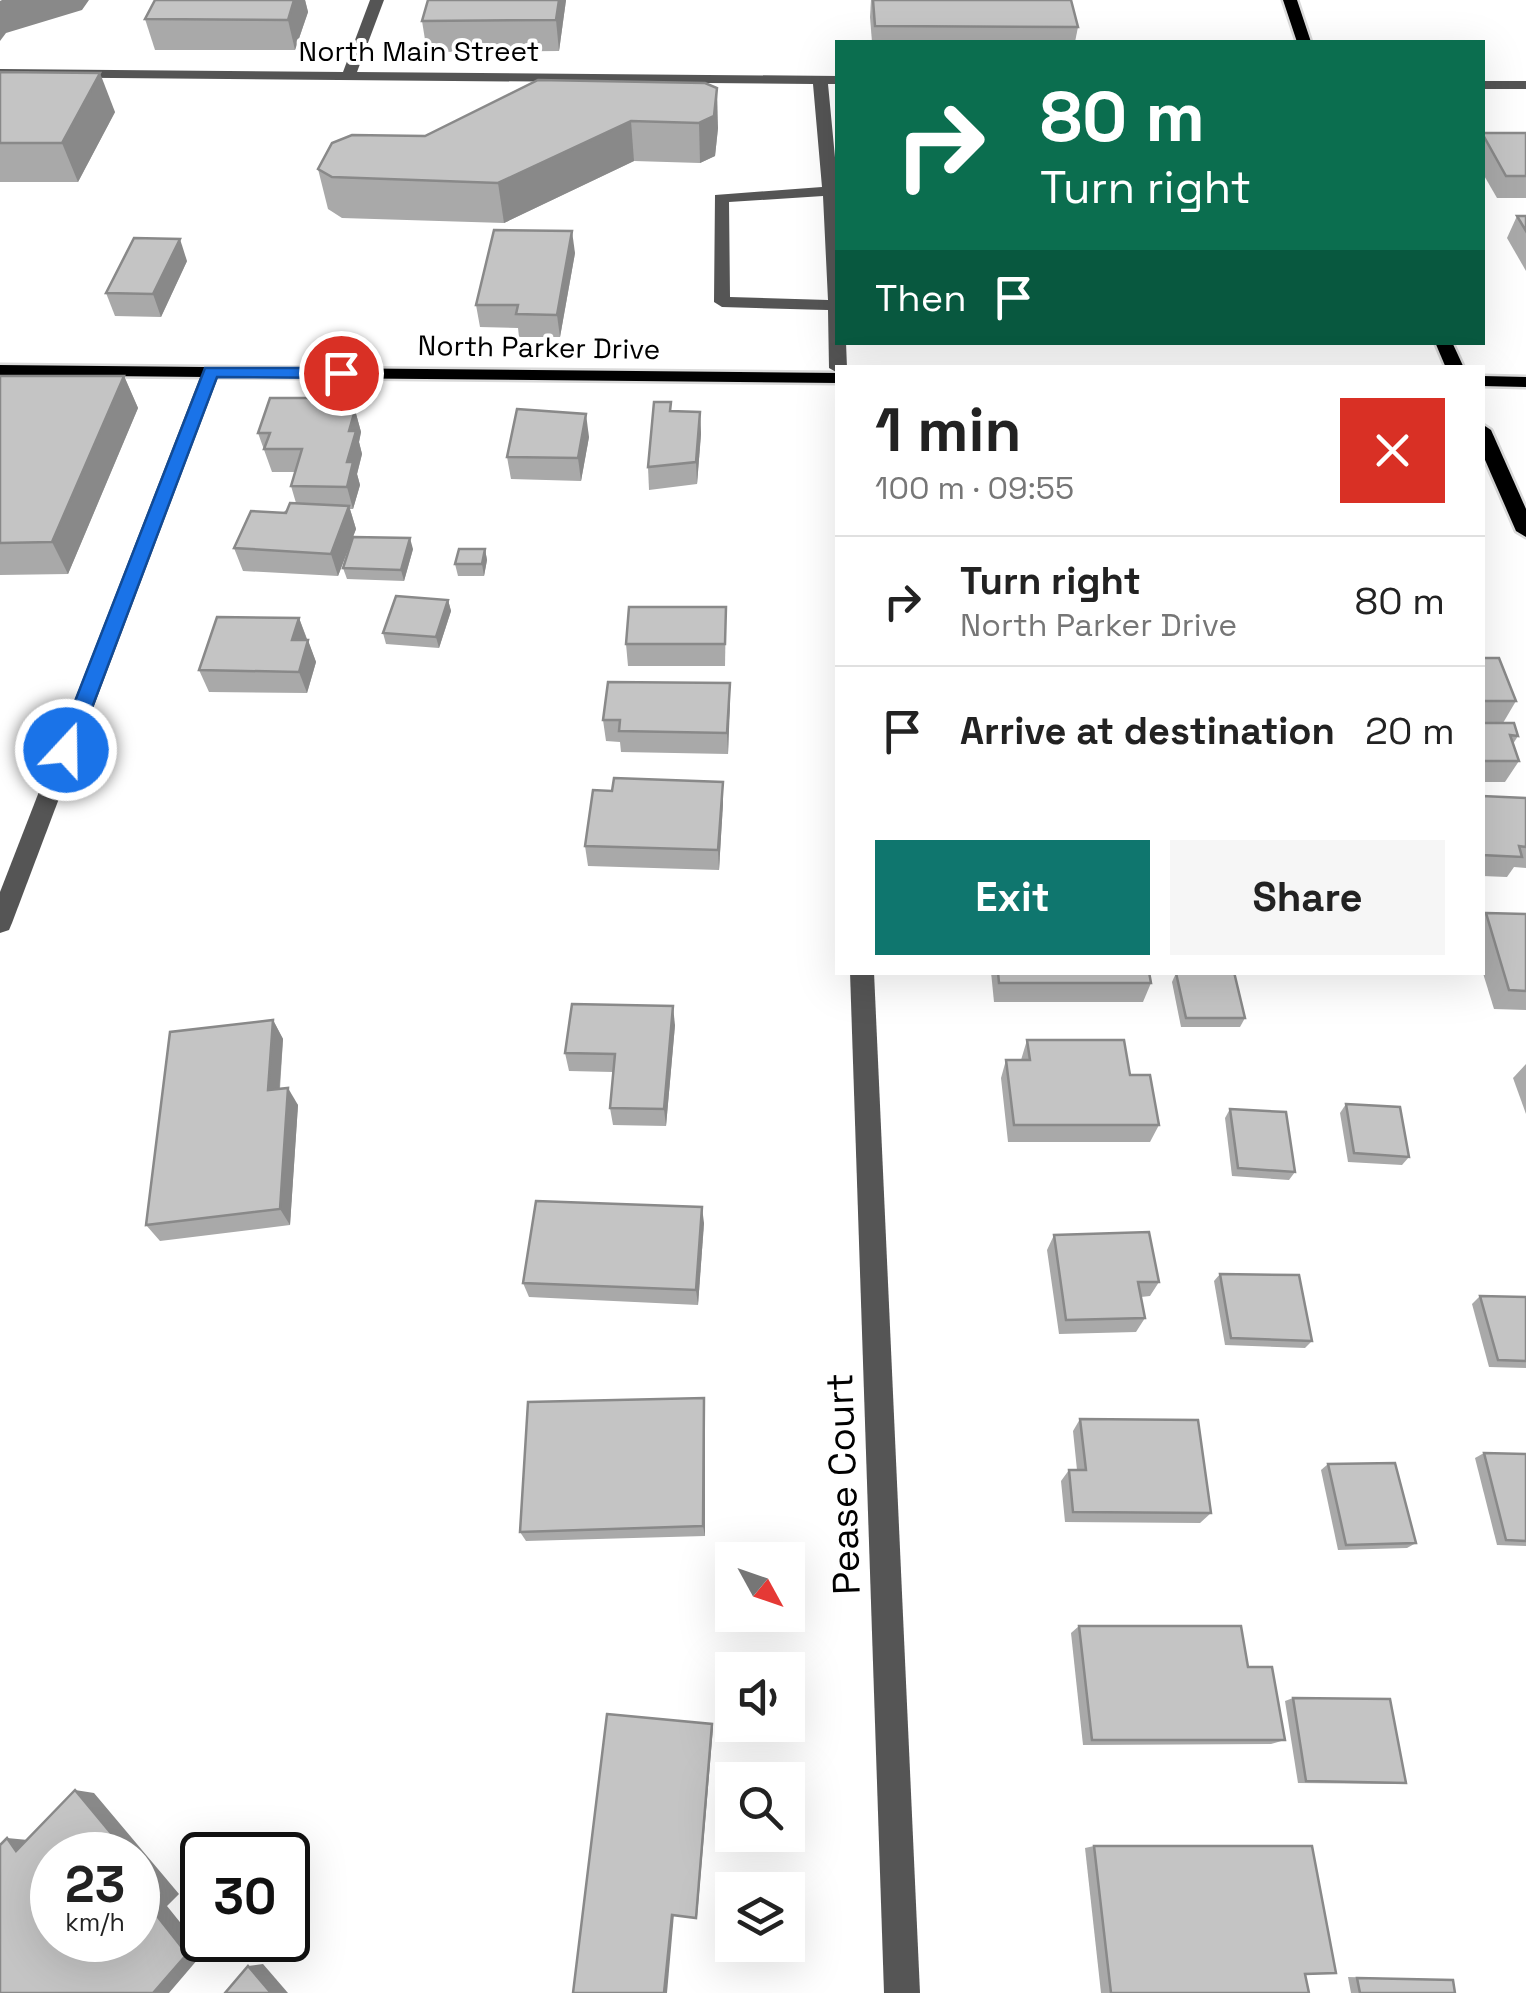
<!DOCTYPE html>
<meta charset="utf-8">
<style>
body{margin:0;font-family:"Space Grotesk",sans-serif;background:#f6f6f6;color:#222;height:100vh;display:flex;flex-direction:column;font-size:38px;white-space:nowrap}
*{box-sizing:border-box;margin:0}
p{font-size:32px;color:#767676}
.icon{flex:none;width:55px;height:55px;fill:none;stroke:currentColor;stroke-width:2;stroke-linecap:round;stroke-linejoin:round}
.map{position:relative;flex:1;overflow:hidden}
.panel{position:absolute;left:835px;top:365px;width:650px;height:610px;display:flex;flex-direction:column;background:#fff;border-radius:0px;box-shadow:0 10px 40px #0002}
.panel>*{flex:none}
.banner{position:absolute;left:835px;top:40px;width:650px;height:305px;border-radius:0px;box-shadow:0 10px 40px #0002;background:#0b6e4f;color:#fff;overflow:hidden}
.needle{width:65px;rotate:130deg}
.controls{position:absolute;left:715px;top:1542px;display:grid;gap:20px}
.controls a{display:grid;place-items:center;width:90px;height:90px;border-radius:0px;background:#fff;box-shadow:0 10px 40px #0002;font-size:50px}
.speed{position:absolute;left:30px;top:1832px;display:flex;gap:20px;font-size:50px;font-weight:700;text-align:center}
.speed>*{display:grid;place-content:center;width:130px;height:130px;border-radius:50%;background:#fff;box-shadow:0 10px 40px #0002;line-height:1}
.speed small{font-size:25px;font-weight:400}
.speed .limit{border:5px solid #111;border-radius:15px;background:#fff;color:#111}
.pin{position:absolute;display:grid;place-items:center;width:85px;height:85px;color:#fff;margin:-42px;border:5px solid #fff;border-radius:50%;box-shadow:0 2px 10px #0007}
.me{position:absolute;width:110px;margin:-55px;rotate:21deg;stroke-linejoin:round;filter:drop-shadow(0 0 8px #0008)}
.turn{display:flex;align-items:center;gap:35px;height:210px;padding:0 40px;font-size:45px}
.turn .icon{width:130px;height:130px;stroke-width:2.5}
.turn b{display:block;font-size:70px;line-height:85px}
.then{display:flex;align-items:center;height:95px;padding:0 40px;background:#0003;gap:20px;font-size:38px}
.round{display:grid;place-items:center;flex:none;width:105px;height:105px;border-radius:0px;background:#f6f6f6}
.overview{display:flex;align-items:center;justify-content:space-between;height:170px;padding:0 40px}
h1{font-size:60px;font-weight:700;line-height:75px}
.button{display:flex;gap:20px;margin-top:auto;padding:20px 40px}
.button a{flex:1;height:115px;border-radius:0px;background:#0f766e;color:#fff;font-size:40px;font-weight:700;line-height:115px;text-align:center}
.button a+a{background:#f6f6f6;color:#222}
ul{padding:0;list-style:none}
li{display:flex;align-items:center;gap:30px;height:130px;padding:0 40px;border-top:2px solid #e0e0e0}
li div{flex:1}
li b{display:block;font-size:38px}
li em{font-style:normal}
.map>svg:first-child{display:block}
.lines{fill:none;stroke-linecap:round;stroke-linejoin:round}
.major-casing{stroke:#dbdbdb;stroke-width:5}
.minor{fill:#555;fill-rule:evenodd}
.major{fill:#000;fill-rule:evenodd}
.wall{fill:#a9a9a9}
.shaded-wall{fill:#898989}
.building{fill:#c4c4c4;stroke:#898989;stroke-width:2.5}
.route{fill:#1a73e8;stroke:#114b97;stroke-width:2.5}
.labels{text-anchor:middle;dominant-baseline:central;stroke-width:8;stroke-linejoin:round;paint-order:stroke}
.far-street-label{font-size:28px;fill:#000;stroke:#fff}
.near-street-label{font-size:38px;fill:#000;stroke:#fff}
</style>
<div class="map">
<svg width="1526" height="1993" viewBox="0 0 1526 1993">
<rect width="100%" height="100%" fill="#fff"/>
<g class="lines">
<g class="major-casing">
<g id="major">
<polygon points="1283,0 1297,0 1311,42 1297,42"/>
<polygon points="1435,342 1452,342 1464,368 1446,368"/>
<polygon points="0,365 838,373 838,383 0,375"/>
<polygon points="1482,376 1526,377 1526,387 1482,386"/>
<polygon points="1482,424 1491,430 1526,509 1526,537 1516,531 1482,453"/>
</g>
</g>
<g class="minor">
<path d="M370,0h14l-27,72 481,4v8h-10l10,105v153h8l1,26h-9v5l-9,-5 -1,-58 -106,-3 -8,-5 1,-107 107,-8 -9,-103 -813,-7v-8l343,3zM823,196l5,104 -98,-3 -1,-95z"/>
<rect x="1482" y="81" width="44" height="8"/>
<polygon points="211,367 220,372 12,923 9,930 0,933 0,892 202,372"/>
<polygon points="850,972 874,972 920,1993 884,1993"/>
</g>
<use href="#major" class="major"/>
</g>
<g class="wall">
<polygon points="155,0 305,0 308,12 295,50 155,50 145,19"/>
<polygon points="566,0 559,51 427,52 422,21"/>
<polygon points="871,0 1071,0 1078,27 1075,42 872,42 870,17"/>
<polygon points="0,72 115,112 78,182 0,182"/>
<polygon points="538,80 718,128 715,156 700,163 634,161 504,223 342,218 328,209 318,169 425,136"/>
<polygon points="1482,133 1526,133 1526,198 1497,198 1482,172"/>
<polygon points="1517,216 1526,216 1526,271 1507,238"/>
<polygon points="575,253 560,337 519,337 518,328 480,327 476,305"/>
<polygon points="187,261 161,317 115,316 106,293"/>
<polygon points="0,376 124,376 138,408 68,574 0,575"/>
<polygon points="331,398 335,410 355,410 361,432 359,442 362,454 357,474 360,485 353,509 350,509 356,529 338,576 243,571 234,548 296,503 291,486 295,472 272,472 258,433"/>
<polygon points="672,411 700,412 701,434 697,484 649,490 648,467"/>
<polygon points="589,437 581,481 511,479 507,457"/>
<polygon points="413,549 404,581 347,579 343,568"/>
<polygon points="485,549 487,560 484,576 458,576 455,564"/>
<polygon points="448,600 451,611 439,648 386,644 383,633"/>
<polygon points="726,607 725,666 628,666 626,644"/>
<polygon points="299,618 316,662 307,693 209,692 199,670"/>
<polygon points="1482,658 1516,701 1503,723 1482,723"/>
<polygon points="730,683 728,754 621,752 620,742 606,741 603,720"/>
<polygon points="1482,723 1518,736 1513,744 1519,761 1505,782 1482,782"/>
<polygon points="723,782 723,803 719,870 588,866 585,846 612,791"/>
<polygon points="1482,796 1526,798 1526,868 1514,867 1507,877 1482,876"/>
<polygon points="1486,913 1526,914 1526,1010 1494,1009 1482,970 1482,918"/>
<polygon points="991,972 1149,972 1151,983 1143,1002 994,1002"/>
<polygon points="1176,973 1245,1018 1240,1027 1181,1027 1172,982"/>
<polygon points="273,1020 283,1039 280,1089 298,1105 290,1225 160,1241 146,1225"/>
<polygon points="675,1025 666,1126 613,1125 610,1108 613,1072 569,1071 565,1053"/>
<polygon points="1027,1040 1130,1075 1159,1125 1150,1142 1008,1142 1001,1078 1006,1060 1021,1060"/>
<polygon points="1526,1064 1526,1114 1513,1078"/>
<polygon points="1346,1104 1409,1157 1402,1165 1348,1162 1340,1113"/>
<polygon points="1230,1109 1295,1172 1289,1180 1232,1176 1225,1118"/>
<polygon points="704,1223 698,1305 529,1297 523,1283"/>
<polygon points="1054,1235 1159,1282 1150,1296 1141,1297 1145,1318 1136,1332 1059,1334 1047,1250"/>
<polygon points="1220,1274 1312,1341 1305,1348 1225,1345 1214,1281"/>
<polygon points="1480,1296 1526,1297 1526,1368 1489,1367 1472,1304"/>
<polygon points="704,1398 705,1410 705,1536 526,1541 520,1532"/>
<polygon points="1080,1419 1211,1513 1200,1523 1065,1522 1061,1481 1069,1470 1077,1470 1073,1431"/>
<polygon points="1484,1453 1526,1454 1526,1546 1497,1545 1475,1458"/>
<polygon points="1328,1464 1416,1543 1407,1548 1338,1550 1321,1470"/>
<polygon points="1079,1626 1248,1667 1285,1740 1271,1744 1083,1745 1071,1633"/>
<polygon points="1293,1698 1406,1783 1397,1784 1298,1783 1285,1701"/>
<polygon points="1094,1846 1305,1974 1309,1993 1101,1993 1085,1848"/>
<polygon points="1348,1977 1453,1980 1455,1993 1351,1993"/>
</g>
<g class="shaded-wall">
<polygon points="2,0 89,0 82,10 6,33 0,41 0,1"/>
<polygon points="294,0 305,0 308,12 295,50 288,20"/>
<polygon points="559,0 566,0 559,51 556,20"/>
<polygon points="100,73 115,112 78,182 62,143"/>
<polygon points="717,88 718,128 715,156 700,163 699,123"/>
<polygon points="631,121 634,161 504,223 498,183"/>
<polygon points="572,231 575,253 560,337 557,315"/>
<polygon points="180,239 187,261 161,317 153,294"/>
<polygon points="124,376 138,408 68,574 52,542"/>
<polygon points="355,410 361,432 359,442 362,454 357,474 360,485 353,509 347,487 349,431"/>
<polygon points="700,412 701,434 697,484 696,462"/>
<polygon points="586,414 589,437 581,481 578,458"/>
<polygon points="349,506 356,529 338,576 331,554"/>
<polygon points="410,538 413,549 404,581 401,570"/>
<polygon points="485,549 487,560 484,576 482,564"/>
<polygon points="448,600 451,611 439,648 436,637"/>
<polygon points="299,618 307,640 292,640"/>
<polygon points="308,640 316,662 307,693 299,672"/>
<polygon points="730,683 730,705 728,754 727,733"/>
<polygon points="723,782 723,803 719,870 718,850"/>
<polygon points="673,1006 675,1025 666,1126 664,1109"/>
<polygon points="273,1020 283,1039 278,1107 268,1090"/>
<polygon points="288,1088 298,1105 290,1225 280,1209"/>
<polygon points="702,1207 704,1223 698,1305 696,1290"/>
<polygon points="704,1398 705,1410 705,1536 703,1526"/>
<polygon points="712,1724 713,1728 697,1917 696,1918"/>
<polygon points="75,1790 94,1793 179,1894 167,1906 204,1952 169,1993 153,1993 138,1855 129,1855"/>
<polygon points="7,1838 28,1840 16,1851"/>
<polygon points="674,1914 667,1993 664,1993 672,1915"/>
<polygon points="263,1964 288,1993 271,1993 248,1966"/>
</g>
<g class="building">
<polygon points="155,0 294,0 288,20 145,19"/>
<polygon points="428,0 559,0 556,20 422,21"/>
<polygon points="873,0 1071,0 1078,27 875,26"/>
<polygon points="0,72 100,73 62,143 0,143"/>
<polygon points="538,80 705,83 717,88 714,116 699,123 631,121 498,183 332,177 318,169 332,143 352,135 425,136"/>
<polygon points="1482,133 1526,133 1526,176 1506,176"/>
<polygon points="1517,216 1526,216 1526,231"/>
<polygon points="494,230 572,231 557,315 516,314 518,305 476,305"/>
<polygon points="134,238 180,239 153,294 106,293"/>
<polygon points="0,376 124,376 52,542 0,543"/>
<polygon points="270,398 331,398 328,410 355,410 349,431 356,431 347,462 353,462 347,487 291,486 302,449 264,449 270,433 258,433"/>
<polygon points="654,402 671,402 670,411 700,412 696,462 648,467"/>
<polygon points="517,409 586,414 578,458 507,457"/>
<polygon points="290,503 349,506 331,554 234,548 251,511 286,513"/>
<polygon points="353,537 410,538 401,570 343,568"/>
<polygon points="459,549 485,549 482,564 455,564"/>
<polygon points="396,596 448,600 436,637 383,633"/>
<polygon points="629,607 726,607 725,644 626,644"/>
<polygon points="217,617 299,618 292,640 308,640 299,672 199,670"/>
<polygon points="1482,658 1499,658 1516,701 1482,701"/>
<polygon points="608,682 730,683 727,733 619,731 620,720 603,720"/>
<polygon points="1482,723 1514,723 1518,736 1510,735 1519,761 1482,761"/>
<polygon points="614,778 723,782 718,850 585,846 593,790 612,791"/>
<polygon points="1482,796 1526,798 1526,847 1519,846 1522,857 1482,855"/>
<polygon points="1486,913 1526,914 1526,991 1509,990"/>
<polygon points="998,972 1149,972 1151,983 999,983"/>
<polygon points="1234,972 1245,1018 1186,1018 1176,973"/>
<polygon points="572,1004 673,1006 664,1109 610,1108 615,1054 565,1053"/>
<polygon points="273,1020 268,1090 288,1088 280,1209 146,1225 170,1032"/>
<polygon points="1027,1040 1124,1040 1130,1075 1150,1075 1159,1125 1014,1125 1006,1060 1030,1060"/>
<polygon points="1346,1104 1400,1107 1409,1157 1354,1153"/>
<polygon points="1230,1109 1286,1112 1295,1172 1238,1168"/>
<polygon points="536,1201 702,1207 696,1290 523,1283"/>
<polygon points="1149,1232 1159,1282 1138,1282 1145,1318 1066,1320 1054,1235"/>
<polygon points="1220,1274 1299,1275 1312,1341 1231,1338"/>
<polygon points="1480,1296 1526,1297 1526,1361 1498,1360"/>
<polygon points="704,1398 703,1526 520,1532 528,1402"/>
<polygon points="1080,1419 1198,1420 1211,1513 1073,1512 1069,1470 1086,1470"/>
<polygon points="1484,1453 1526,1454 1526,1541 1506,1540"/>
<polygon points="1395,1463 1416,1543 1346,1545 1328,1464"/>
<polygon points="1079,1626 1241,1626 1248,1667 1272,1667 1285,1740 1092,1740"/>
<polygon points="1293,1698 1390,1699 1406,1783 1306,1781"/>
<polygon points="607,1714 712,1724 696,1918 672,1915 664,1993 573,1993"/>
<polygon points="75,1790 129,1855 52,1855 52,1940 138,1940 138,1865 162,1893 150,1907 187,1954 153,1993 0,1993 0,1845 7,1838 16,1851"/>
<polygon points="1094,1846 1312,1846 1336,1973 1305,1974 1309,1993 1111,1993"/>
<polygon points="248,1966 271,1993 225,1993"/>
<polygon points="1357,1978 1453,1980 1455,1993 1360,1993"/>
</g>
<polygon class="route" points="205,368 341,368 349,373 341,378 217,377 76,750 73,756 59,756 56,750"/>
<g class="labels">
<g class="far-street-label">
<text x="419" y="51">North Main Street</text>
<text transform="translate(539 347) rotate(1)">North Parker Drive</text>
</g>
<g class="near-street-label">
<text transform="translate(843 1484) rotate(-92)">Pease Court</text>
</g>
</g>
</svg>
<div class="controls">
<a><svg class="needle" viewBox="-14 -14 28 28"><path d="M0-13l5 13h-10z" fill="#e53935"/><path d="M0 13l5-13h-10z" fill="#767676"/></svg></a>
<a><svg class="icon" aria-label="sound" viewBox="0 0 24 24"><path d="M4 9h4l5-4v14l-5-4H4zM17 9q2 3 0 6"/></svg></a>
<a><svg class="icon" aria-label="search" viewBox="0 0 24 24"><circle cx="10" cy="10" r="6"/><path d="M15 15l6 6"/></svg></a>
<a><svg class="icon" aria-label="layers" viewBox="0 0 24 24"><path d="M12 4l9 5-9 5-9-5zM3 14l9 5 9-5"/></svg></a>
</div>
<div class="speed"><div>23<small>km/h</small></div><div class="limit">30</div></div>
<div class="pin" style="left:341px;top:373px;background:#d93025"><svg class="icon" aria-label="arrive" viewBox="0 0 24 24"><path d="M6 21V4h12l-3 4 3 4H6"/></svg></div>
<svg class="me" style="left:66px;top:750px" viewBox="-20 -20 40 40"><circle r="17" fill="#1a73e8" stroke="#fff" stroke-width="3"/><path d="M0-11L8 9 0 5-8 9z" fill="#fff"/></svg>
<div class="banner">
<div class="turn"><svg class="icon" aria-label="right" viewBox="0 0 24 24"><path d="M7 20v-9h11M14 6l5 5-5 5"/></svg><div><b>80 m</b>Turn right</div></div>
<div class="then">Then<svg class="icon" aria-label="arrive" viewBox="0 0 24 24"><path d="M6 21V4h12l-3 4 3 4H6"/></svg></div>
</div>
<section class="panel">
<div class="overview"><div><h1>1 min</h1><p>100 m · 09:55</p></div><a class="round" style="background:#d93025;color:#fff"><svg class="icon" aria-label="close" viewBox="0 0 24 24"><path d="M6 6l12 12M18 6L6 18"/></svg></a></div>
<ul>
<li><svg class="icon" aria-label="right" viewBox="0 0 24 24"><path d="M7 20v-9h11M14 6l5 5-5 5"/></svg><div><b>Turn right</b><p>North Parker Drive</p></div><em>80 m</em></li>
<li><svg class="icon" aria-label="arrive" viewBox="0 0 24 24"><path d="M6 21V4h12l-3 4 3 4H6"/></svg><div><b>Arrive at destination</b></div><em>20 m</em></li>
</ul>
<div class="button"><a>Exit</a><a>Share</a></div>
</section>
</div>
